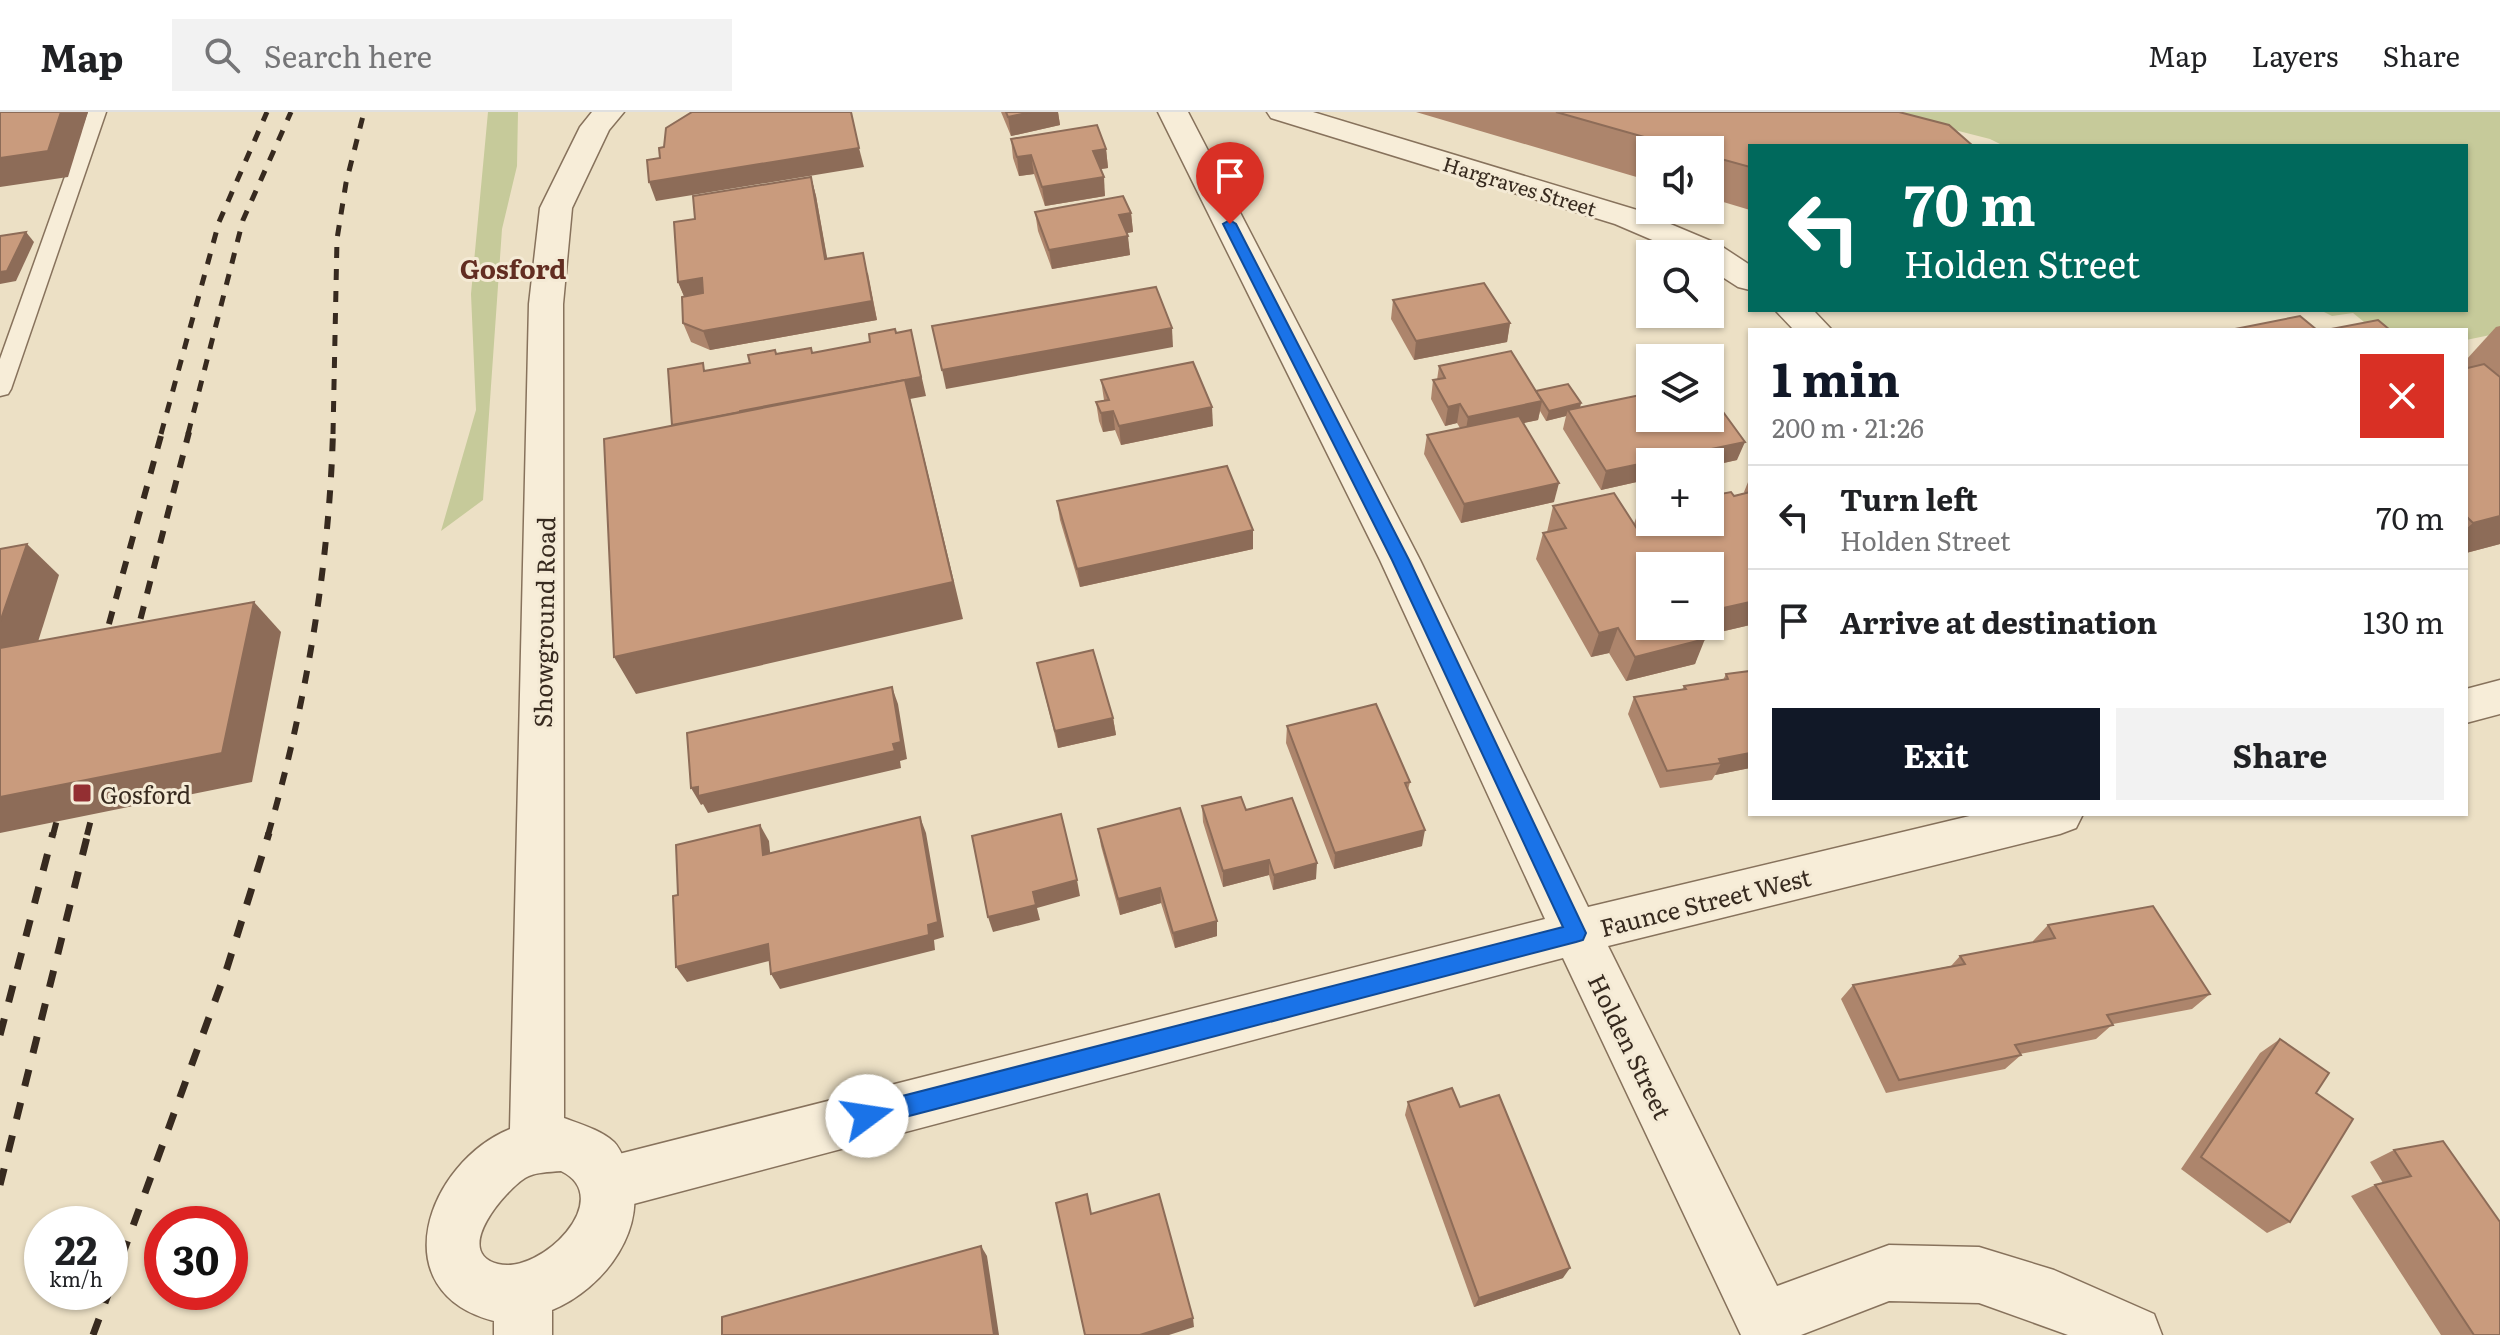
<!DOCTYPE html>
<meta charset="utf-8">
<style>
body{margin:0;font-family:Literata,serif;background:#f2f2f2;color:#202124;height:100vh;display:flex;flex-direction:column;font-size:30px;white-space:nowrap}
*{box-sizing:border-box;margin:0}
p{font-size:26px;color:#757577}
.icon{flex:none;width:44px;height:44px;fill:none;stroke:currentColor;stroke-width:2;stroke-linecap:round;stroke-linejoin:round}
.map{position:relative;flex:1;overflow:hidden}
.drawer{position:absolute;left:1748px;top:216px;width:720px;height:488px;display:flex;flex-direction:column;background:#fff;border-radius:0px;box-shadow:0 2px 6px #0004}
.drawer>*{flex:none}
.banner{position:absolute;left:1748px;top:32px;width:720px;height:168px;border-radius:0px;box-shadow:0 2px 6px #0004;background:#00695c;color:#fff;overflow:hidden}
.buttons{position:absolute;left:1636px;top:24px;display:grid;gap:16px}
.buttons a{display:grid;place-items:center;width:88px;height:88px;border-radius:0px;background:#fff;box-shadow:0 2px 6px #0004;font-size:40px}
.speed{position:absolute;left:24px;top:1094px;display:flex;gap:16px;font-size:40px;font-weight:700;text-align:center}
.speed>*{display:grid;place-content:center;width:104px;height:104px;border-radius:50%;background:#fff;box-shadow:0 2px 6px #0004;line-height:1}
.speed small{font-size:20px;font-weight:400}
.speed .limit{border:12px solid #d22;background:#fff;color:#111}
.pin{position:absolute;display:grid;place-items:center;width:68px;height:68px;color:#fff;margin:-82px -34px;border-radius:50% 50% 50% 0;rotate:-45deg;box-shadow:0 0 8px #0007}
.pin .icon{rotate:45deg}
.me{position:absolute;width:88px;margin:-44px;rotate:76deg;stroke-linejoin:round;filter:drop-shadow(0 0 6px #0008)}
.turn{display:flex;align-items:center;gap:28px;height:168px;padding:0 24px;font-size:36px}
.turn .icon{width:104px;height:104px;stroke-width:2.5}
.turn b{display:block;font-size:56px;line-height:68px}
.round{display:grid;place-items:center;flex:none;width:84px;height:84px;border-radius:0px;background:#f2f2f2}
.summary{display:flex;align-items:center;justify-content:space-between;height:136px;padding:0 24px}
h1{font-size:48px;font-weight:700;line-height:60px;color:#111827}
.primary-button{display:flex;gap:16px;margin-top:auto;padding:16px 24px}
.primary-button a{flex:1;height:92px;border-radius:0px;background:#111827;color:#fff;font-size:32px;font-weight:700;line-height:92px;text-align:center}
.primary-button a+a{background:#f2f2f2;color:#202124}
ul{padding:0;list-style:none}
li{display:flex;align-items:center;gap:24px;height:104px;padding:0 24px;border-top:2px solid #e0e0e0}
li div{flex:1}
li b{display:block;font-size:30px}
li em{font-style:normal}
header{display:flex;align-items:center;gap:48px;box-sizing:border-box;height:112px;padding:0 40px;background:#fff;border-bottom:2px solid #e0e0e0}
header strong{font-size:38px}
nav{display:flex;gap:44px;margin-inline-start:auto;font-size:28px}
.search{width:560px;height:72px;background:#f2f2f2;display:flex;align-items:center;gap:20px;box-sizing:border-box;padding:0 28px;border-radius:0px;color:#757577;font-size:30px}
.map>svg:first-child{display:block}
.green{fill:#c6ca9a}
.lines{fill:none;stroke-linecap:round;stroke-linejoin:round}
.service-casing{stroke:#87725c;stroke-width:3}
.minor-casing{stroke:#87725c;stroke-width:3}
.tertiary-casing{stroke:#87725c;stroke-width:3}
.service{fill:#f7edd8;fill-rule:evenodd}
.minor{fill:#f7edd8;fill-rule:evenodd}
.tertiary{fill:#f7edd8;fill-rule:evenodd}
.rail-far2{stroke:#372a1f;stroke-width:5;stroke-dasharray:11 11;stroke-linecap:butt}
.rail-far1{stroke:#372a1f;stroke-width:6;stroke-dasharray:13 13;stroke-linecap:butt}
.rail{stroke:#372a1f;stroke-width:7;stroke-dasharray:17 17;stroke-linecap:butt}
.wall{fill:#ad856c;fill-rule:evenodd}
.shaded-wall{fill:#8d6c58}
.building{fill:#c99b7d;stroke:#8d6c58;stroke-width:2}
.route{fill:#1a73e8;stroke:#114b97;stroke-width:2}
.poi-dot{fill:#932f32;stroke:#f4ead5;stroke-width:3}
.labels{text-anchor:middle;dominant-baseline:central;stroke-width:6;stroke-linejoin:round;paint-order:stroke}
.far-street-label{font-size:20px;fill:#372a1f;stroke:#f4ead5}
.street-label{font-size:24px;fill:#372a1f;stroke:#f4ead5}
.poi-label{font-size:24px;fill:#372a1f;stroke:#f4ead5;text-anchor:start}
.far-district-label{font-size:26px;font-weight:bold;fill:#622d21;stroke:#f4ead5}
</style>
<header>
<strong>Map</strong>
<div class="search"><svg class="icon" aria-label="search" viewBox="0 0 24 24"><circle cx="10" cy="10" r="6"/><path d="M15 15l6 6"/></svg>Search here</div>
<nav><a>Map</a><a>Layers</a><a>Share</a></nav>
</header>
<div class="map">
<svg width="2500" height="1223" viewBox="0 0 2500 1223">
<rect width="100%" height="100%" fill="#ece0c5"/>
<g class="green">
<polygon points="488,0 518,0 517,54 502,117 483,388 441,419 476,298 471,182"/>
<polygon points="1884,0 2500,0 2500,221 2466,228 2466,218 2374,218 2353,201 2332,204 2320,198 2466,198 2466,34 2004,34 1990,27"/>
</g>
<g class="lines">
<g class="service-casing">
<polygon id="service" points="88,0 106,0 11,277 8,282 0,284 0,247"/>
</g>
<g class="minor-casing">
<g id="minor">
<polygon points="1158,0 1188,0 1420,448 1588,795 1978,702 2083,702 2076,716 2060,722 1608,834 1777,1174 1889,1133 1979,1135 2054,1158 2154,1202 2162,1223 2068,1223 1979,1191 1889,1189 1801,1223 1741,1223 1563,846 607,1099 588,1091 580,1072 588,1053 607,1045 1545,807 1380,448"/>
<polygon points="1267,0 1313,0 1637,98 1718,132 1750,153 1750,178 1738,175 1710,157 1710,142 1685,142 1615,112 1271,6"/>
<polygon points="1775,198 1813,198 1832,218 1794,218"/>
<polygon points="2500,568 2500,602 2466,611 2466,577"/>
</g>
</g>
<g class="tertiary-casing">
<path id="tertiary" d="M592,0h32l-15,18 -37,78 -9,96 1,814c16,6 37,12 50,24 7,7 10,18 14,27 24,57 -24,120 -76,141v25h-58v-14c-113,-29 -67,-158 16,-192l19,-825 11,-96 40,-81zM561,1059c56,27 -20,104 -63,93 -47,-12 8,-74 27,-86 10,-6 24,-6 36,-7z"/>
</g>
<use href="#service" class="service"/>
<use href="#minor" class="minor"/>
<use href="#tertiary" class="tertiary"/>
<g class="rail-far2">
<polyline points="161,322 219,110 267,0"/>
<polyline points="188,322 243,108 291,0"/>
<polyline points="333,322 337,127 346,71 364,0"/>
</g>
<g class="rail-far1">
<polyline points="134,532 189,320"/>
<polyline points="102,537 162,320"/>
<polyline points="53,723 62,688"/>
<polyline points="87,723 98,680"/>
<path d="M268,723c38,-131 61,-267 65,-403"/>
</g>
<g class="rail">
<polyline points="0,923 53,721"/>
<polyline points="0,1073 88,721"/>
<polyline points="110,1177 227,856 269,721"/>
<polyline points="93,1223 109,1180"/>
</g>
</g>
<g class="wall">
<polygon points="1001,0 1058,0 1060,13 1011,24"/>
<polygon points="1416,0 1899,0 1750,34 1750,98 1710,86 1710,38 1650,38 1650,69"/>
<polygon points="1011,27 1106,37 1108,56 1100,57 1105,84 1045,94 1034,62 1019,64 1013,46"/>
<polygon points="811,65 816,84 827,147 868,161 877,208 710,238 691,230 683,211 684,184 678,170 695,107"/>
<polygon points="1035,100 1131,101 1133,120 1127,121 1130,143 1052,157 1038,119"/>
<polygon points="1393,188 1510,211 1507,230 1414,248 1391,207"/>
<polygon points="2500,214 2500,432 2466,441 2466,248 2496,215"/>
<polygon points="1439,254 1581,291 1580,296 1737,348 1710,354 1710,350 1650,350 1650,367 1601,378 1563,317 1566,304 1546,309 1540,299 1538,308 1523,311 1554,390 1461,411 1424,342 1427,323 1460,316 1457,311 1445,314 1431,287 1433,268 1437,268"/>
<polygon points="1101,268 1213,314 1121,333 1115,318 1103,320 1099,309 1096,290 1104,288"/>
<path d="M1750,365v148l-47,11 -8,28 -69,17 -17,-28 -18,4 -55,-98 7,-26 4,-1 6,-26 81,18 4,-12 12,10 95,-29 -1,-1zM1650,454h60v60h-60z"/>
<polygon points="1057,389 1253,418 1253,437 1080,475 1060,408"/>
<polygon points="1037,551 1113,606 1116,623 1058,636"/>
<polygon points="1750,559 1750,656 1715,663 1712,668 1660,676 1628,602 1634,585 1682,578 1684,574 1723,568 1726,562"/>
<polygon points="1287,614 1410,670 1408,678 1422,734 1334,757 1286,631"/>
<polygon points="1202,694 1246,698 1316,767 1273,778 1269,763 1223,775 1203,710"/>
<polygon points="1098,717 1217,809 1217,824 1175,836 1161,791 1120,803 1101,734"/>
<polygon points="2048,813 2210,882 2192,897 2113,912 2096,927 2020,942 2021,943 2005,957 1886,981 1841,887 1853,873 1951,854 1960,844 2034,830 2033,829"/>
<polygon points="2280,927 2290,1110 2267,1121 2181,1057 2260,941"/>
<polygon points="1408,990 1563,1166 1474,1195 1405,1003"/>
<polygon points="2394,1038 2500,1110 2500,1223 2441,1223 2351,1084 2375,1073 2383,1071 2370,1050"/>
</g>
<g class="shaded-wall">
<polygon points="61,0 88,0 68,65 0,75 0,46"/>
<polygon points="1031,0 1058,0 1060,13 1011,24 1008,5"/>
<polygon points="859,36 864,55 656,89 649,70"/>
<polygon points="1106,37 1108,56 1095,58 1093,39"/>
<polygon points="1031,43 1034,62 1019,64 1017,45"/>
<polygon points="811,65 816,84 831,167 825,147"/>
<polygon points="1104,65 1105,84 1045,94 1042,75"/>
<polygon points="1131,101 1133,120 1121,122 1119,103"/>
<polygon points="26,120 34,130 16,169 0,172 0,160"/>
<polygon points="1128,124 1130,143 1052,157 1049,138"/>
<polygon points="863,141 877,208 710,238 703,219"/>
<polygon points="702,166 709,185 686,189 678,170"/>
<polygon points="1510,211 1507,230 1414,248 1416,229"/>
<polygon points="1172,216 1173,235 946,277 942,258"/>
<polygon points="911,218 926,284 910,287 963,507 636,582 614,545"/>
<polygon points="1542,289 1538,308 1465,324 1468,305"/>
<polygon points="1581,291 1578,301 1568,298 1566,304 1546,309 1549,299"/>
<polygon points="1460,292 1457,311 1445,314 1448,295"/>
<polygon points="1212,295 1213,314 1121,333 1119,314"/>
<polygon points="1113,299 1115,318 1103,320 1101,301"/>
<polygon points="1745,330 1737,348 1710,354 1710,350 1650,350 1650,367 1601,378 1606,359"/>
<polygon points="1559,371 1554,390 1461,411 1464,392"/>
<polygon points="2500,404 2500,432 2466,441 2466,417 2473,411"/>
<polygon points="1253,418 1253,437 1080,475 1077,457"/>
<polygon points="27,432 59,463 26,568 0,546 0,510"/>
<polygon points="1750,489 1750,513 1690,527 1696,514 1710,514 1710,499"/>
<polygon points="254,490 281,520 252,670 0,721 0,685"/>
<polygon points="1618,516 1609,541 1591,545 1599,521"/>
<polygon points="1705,527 1695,552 1626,569 1635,545"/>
<polygon points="892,575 898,592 907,647 900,649 901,656 708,701 703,692 701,693 691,676 893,632"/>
<polygon points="1113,606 1116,623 1058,636 1055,619"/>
<polygon points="1750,641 1750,656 1715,663 1721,651 1719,647"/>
<polygon points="920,705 926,721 944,825 934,828 935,838 780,877 771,862"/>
<polygon points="760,713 769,729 772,759 763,743"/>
<polygon points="1425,718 1422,734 1334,757 1335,741"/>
<polygon points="1269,748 1269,763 1223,775 1223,759"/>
<polygon points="1317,751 1316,767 1273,778 1274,763"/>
<polygon points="1077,768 1080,784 1037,796 1040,808 993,820 988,805 1033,780"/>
<polygon points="1160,776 1161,791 1120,803 1118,787"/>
<polygon points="1217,809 1217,824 1175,836 1173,821"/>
<polygon points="768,832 777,847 687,870 676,855"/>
<polygon points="981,1134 987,1144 999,1223 994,1223"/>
<polygon points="1570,1156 1563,1166 1474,1195 1479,1186"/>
<polygon points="1193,1206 1194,1215 1169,1223 1140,1223"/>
</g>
<g class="building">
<polygon points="0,0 61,0 48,39 0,46"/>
<polygon points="692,0 851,0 859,36 649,70 647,48 660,46 659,36 664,35 666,16"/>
<polygon points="1006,0 1031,0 1008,5"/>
<polygon points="1556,0 1899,0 1949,13 1973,34 1750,34 1750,55 1710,44 1710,38 1690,38"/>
<polygon points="1097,13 1106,37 1093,39 1104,65 1042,75 1031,43 1017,45 1011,27"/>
<polygon points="811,65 825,147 863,141 872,189 703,219 683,211 682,185 703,181 702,166 678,170 674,110 695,107 693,84"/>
<polygon points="1123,84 1131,101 1119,103 1128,124 1049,138 1035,100"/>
<polygon points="26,120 7,159 0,160 0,124"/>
<polygon points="1484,171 1510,211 1416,229 1393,188"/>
<polygon points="1156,175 1172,216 942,258 932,214"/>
<polygon points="2300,204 2317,218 2230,218"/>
<polygon points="2378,208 2390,218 2326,218"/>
<polygon points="895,217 896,221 911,218 921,265 740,299 740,300 672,313 668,257 703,251 704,259 750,251 748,243 775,238 776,242 811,236 812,241 870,230 869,222"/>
<polygon points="1511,239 1542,289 1468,305 1460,292 1448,295 1433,268 1445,266 1439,254"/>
<polygon points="1193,250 1212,295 1119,314 1113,299 1101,301 1096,290 1109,288 1101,268"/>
<polygon points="2484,252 2500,265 2500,404 2473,411 2466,404 2466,255 2468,256"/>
<polygon points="905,268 953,470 614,545 604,327"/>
<polygon points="1568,272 1581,291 1549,299 1536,279"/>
<polygon points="1650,281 1650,306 1710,306 1710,282 1745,330 1606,359 1568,298"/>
<polygon points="1519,304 1559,371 1464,392 1427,323"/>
<polygon points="1227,354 1253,418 1077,457 1057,389"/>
<polygon points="1731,380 1734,384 1750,380 1750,490 1710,499 1710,454 1650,454 1650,514 1697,514 1705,527 1635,545 1618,516 1599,521 1543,421 1566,416 1553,394 1614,381 1641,423 1652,421 1638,400 1650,397 1650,410 1710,410 1710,384"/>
<polygon points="27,432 0,510 0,437"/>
<polygon points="254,490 222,641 0,685 0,536"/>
<polygon points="1093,538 1113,606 1055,619 1037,551"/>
<polygon points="1750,559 1750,641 1719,647 1721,651 1667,659 1634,585 1686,577 1684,574 1728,567 1726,562"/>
<polygon points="892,575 901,630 893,632 895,639 698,684 698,675 691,676 687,621"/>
<polygon points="1376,592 1410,670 1405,671 1425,718 1335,741 1287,614"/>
<polygon points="1241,685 1246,698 1292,686 1317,751 1274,763 1269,748 1223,759 1202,694"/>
<polygon points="1180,696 1217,809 1173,821 1160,776 1118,787 1098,717"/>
<polygon points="1061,702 1077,768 1033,780 1036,793 988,805 972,724"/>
<polygon points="920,705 938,810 928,813 929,823 771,862 768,832 676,855 673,784 678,783 676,733 760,713 763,743"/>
<polygon points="2153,794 2210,882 2107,903 2113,913 2015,933 2021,943 1899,968 1853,873 1965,852 1960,844 2055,826 2048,813"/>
<polygon points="2280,927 2329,961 2316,981 2353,1007 2290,1110 2201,1045"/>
<polygon points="1452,976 1460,995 1499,983 1570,1156 1479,1186 1408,990"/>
<polygon points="2443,1029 2500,1110 2500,1223 2474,1223 2375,1073 2411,1064 2394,1038"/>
<polygon points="1087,1082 1091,1102 1159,1082 1193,1206 1140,1223 1085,1223 1056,1091"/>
<polygon points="981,1134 994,1223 722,1223 722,1205"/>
</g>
<polygon class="route" points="1230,108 1236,112 1409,448 1586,821 1583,828 1576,830 867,1015 860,1011 856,1004 860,996 867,993 1563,815 1392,448 1223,112"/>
<rect class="poi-dot" x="72" y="671" width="20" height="20" rx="4"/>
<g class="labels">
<g class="far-street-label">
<text transform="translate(1520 73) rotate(17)">Hargraves Street</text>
</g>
<g class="street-label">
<text transform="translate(543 510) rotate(-89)">Showground Road</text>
<text transform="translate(1705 789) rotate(-14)">Faunce Street West</text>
<text transform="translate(1631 934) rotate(64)">Holden Street</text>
</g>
<g class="poi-label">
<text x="100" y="681">Gosford</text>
</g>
<g class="far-district-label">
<text x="513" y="155">Gosford</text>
</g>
</g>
</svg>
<div class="buttons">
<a><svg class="icon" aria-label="sound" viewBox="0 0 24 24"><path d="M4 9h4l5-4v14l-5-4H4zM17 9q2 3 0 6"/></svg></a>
<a><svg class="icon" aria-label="search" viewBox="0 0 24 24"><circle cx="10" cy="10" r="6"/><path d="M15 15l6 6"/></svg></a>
<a><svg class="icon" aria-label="layers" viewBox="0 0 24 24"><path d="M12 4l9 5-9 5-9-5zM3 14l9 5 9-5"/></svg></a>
<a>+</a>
<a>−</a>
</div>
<div class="speed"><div>22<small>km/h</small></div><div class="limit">30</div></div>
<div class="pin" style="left:1230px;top:112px;background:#d93025"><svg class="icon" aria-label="arrive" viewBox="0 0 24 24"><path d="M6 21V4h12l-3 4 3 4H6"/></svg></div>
<svg class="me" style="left:867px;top:1004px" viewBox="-20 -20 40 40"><circle r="19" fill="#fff"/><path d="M0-13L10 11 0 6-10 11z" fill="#1a73e8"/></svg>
<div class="banner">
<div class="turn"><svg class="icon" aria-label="left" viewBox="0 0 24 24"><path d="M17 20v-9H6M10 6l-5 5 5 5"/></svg><div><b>70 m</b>Holden Street</div></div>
</div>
<section class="drawer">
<div class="summary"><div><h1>1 min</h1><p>200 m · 21:26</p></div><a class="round" style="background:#d93025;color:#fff"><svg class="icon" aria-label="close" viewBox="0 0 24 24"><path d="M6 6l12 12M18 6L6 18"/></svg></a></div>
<ul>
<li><svg class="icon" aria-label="left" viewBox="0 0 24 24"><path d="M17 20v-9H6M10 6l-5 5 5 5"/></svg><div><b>Turn left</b><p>Holden Street</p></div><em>70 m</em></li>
<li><svg class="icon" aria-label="arrive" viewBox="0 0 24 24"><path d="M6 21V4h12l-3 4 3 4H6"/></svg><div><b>Arrive at destination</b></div><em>130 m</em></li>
</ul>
<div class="primary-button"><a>Exit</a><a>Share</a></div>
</section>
</div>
